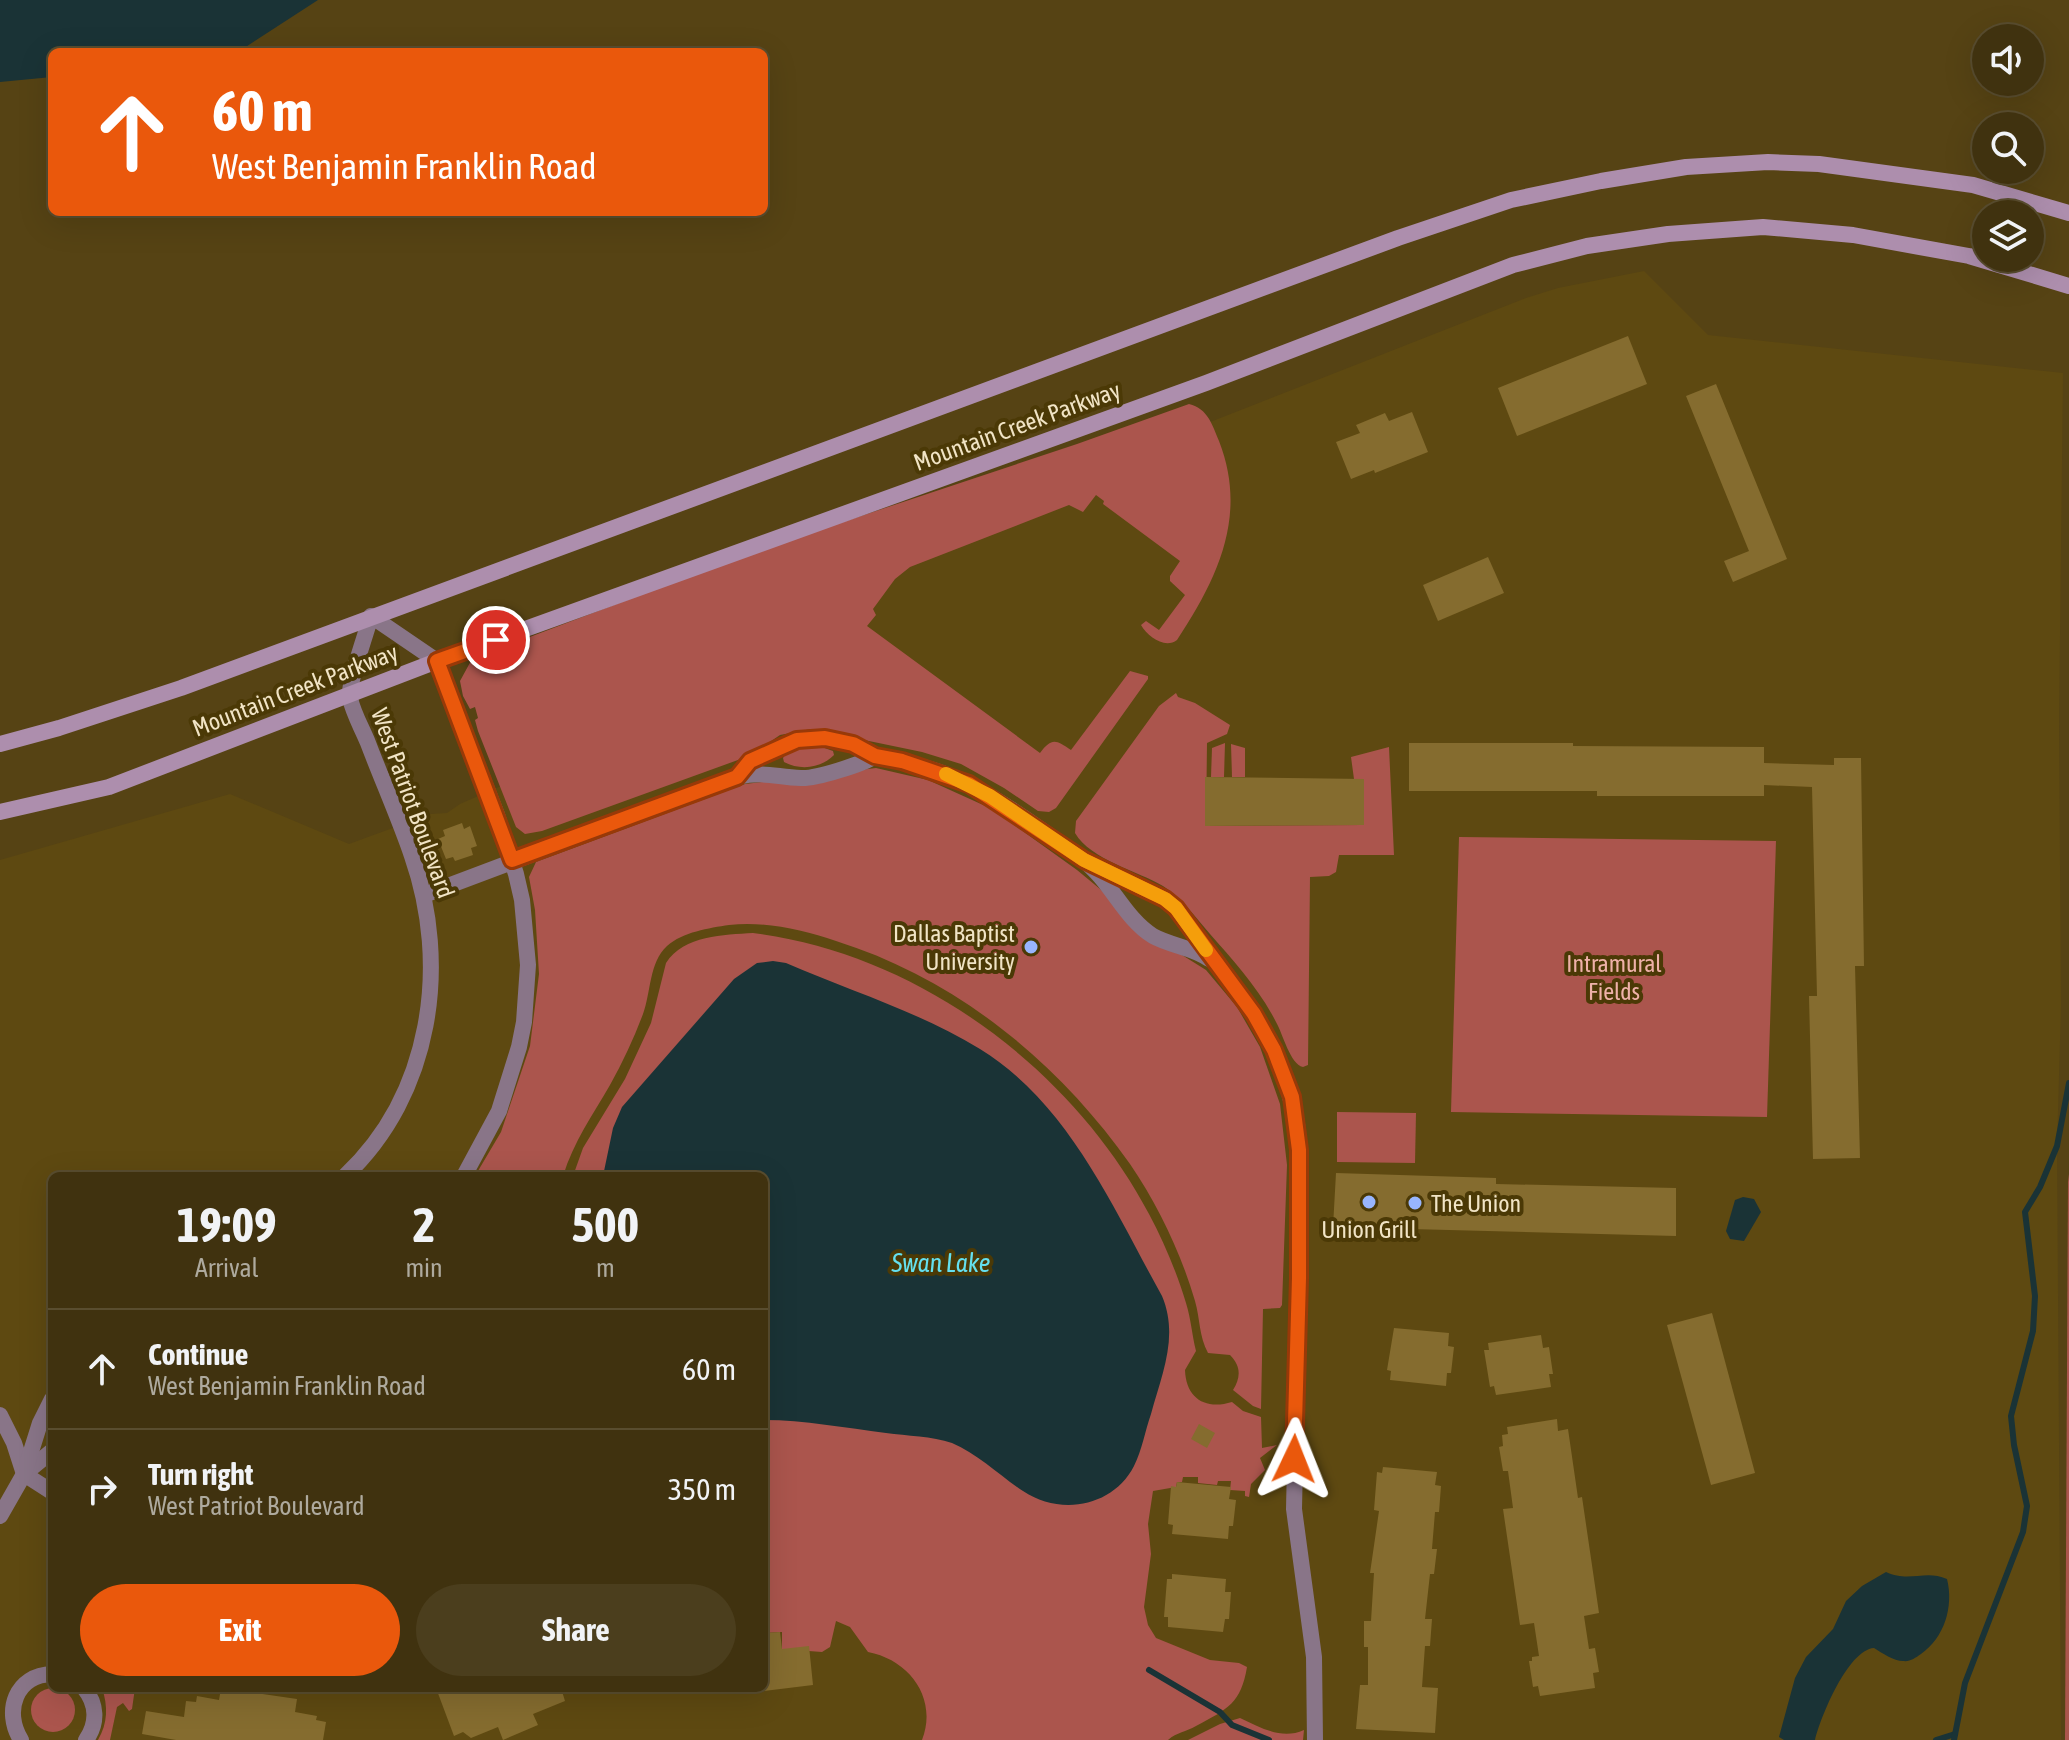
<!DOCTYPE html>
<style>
body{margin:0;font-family:"Asap Condensed",sans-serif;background:#4b3e1d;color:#f1f3f6;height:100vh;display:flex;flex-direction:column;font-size:30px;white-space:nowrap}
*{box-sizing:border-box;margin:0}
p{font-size:26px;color:#aeaa9e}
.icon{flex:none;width:44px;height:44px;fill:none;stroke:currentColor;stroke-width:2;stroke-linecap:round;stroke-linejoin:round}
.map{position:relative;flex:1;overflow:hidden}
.side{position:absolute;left:48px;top:1172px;width:720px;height:520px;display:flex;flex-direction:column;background:#40320f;border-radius:12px;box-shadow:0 8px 32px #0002,0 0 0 2px #594d2f}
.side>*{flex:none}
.guide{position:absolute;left:48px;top:48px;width:720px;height:168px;border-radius:12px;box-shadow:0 8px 32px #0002,0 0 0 2px #594d2f;background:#ea580c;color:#fff;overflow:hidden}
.controls{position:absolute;left:1972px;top:24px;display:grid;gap:16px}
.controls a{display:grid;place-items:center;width:72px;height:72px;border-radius:50%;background:#40320f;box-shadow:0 8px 32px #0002,0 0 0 2px #594d2f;font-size:40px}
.pin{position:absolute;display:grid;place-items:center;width:68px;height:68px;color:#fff;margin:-34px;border:4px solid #fff;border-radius:50%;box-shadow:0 2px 8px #0007}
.me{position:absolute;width:88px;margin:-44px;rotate:2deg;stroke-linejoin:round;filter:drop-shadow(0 0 6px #0008)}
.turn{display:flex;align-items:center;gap:28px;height:168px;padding:0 32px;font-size:36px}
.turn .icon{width:104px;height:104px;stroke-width:2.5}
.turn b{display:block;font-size:56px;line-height:68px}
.eta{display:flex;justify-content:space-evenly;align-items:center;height:136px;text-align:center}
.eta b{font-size:48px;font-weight:700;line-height:56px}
.action{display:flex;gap:16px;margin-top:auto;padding:16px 32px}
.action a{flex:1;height:92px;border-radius:48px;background:#ea580c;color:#fff;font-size:32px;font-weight:700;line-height:92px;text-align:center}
.action a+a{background:#4b3e1d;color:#f1f3f6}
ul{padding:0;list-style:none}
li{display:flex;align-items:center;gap:24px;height:120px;padding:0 32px;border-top:2px solid #594d2f}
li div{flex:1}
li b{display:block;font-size:30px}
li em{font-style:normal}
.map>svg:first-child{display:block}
.built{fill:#5e4911;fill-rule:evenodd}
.green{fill:#ab554d}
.water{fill:#1a3336}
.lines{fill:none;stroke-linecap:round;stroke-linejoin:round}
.stream{stroke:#1a3336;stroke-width:6}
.building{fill:#856c2f}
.street{stroke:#897588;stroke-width:16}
.secondary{stroke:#ad8ead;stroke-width:16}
.route-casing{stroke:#983908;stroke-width:20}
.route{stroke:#ea580c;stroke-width:14}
.slow{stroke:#f59e0b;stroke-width:14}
.poi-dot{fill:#98b5fd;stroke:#4b3906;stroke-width:3}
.labels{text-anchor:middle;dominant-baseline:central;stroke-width:8;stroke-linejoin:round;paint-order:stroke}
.street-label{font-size:24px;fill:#f1e4c5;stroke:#4b3906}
.poi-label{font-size:24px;fill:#f1e4c5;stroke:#4b3906;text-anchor:end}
.park-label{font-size:24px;fill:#efb1a9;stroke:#4b3906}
.water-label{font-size:26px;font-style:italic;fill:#64e0ef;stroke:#4b3906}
</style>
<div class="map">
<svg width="2069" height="1740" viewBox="0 0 2069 1740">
<rect width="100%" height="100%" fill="#564314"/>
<path class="built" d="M1644,271l64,64 355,38 -4,351 2,282 -4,140 4,594h-2061v-880l230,-66 119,50 82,-30 16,-1 13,-9 41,-18 45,-15 10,-92 970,-381 32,-10zM52,1176h712v512h-712z"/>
<g class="green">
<path d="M1189,404c19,5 23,20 30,37 29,74 -1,137 -42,199 -12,9 -29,-3 -36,-15l5,-4 13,9 26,-35 -15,-14v-5l10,-15 -77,-57 1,-3 -8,-6 -13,17 -14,-7 -159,62 -15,12 -22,30 3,6 -9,11 173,127c12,-16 16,-13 31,-3l59,-79 18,5v3l-92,129 -7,4 -11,-1 -34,-23 -43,-24 -39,-12 -111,-23 -31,6 -31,21 -207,75 -17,3 -9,-7 -38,-96 -3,-11 3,-2 -3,-11 -5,2 -7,-13 -3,-15 12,-22 284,-108 321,-107z"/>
<path d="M1176,693l2,4 17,6 35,22 -3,9 -20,9 -1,83 158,-1v-46h-10l-3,-22 38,-10 5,108h-55l-3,17 -7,4 -19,1 -2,188 -5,2c-13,-3 -20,-33 -27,-45 -16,-32 -43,-62 -66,-88 -15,-17 -28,-36 -47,-48 -25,-15 -72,-26 -88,-53l1,-12 83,-115z"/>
<polygon points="1225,743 1224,777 1211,777 1212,748"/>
<path d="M813,744l20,7 1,4c-13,13 -33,16 -50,7l-1,-4 3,-5z"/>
<polygon points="1231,744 1245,748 1245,777 1232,777"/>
<path d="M876,768l52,12 64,29 85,61 97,80 32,20 31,37 23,40 20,57 7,61 -5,140 -2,3 -17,1 -2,100 -8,-3 -20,-16c8,-13 8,-24 -3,-35l-22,-2c-9,-16 -8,-35 -13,-52 -14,-48 -37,-96 -65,-137 -72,-102 -173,-185 -294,-223 -34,-11 -70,-20 -107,-16 -20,3 -46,7 -62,21 -18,16 -16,47 -24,68 -9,24 -20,48 -33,71 -18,31 -36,56 -47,91h-88l26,-44 29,-86 9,-72 -4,-64 -6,-33 7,-15 209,-78z"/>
<polygon points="1459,837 1776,841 1767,1117 1451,1112"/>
<path d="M753,933c164,20 320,136 396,281 15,28 28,59 37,89 5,16 6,32 10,48l-11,19c1,29 21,40 47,32l11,9 18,6 1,31 15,-3 -17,13 5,12 -14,14 -2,13 -4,-1v-5l-15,-1 1,-9h-13l-1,4 -19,-2v-6h-15l-1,5h-5l-1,5 -23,4 -5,33 3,30 -7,53 4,18 8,13 54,22 29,3 8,4c-6,36 -19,42 -51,59 -10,6 -19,6 -28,14h-246c16,-41 -12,-80 -54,-88l-18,-25 -14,-6 -6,26 -8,5 -40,-3v-17l-18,1v-457h-191l10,-28 42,-69 26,-56 15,-60c18,-28 58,-28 87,-30z"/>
<polygon points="1337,1112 1416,1113 1415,1163 1337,1162"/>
<polygon points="2069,1174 2069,1740 2065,1740 2068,1182"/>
<circle cx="53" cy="1710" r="22"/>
<path d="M102,1688h33l-3,21 -3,2 -6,-8 -6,4 -7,33h-12c10,-17 10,-34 4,-52z"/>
<path d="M1240,1718c21,10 42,22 64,12l-1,10h-115l32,-16z"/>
</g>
<g class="water">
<polygon points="0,0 318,0 238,52 52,52 52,77 0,82"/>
<path d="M773,961l13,2c64,28 134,49 194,86 89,55 133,159 182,247 17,40 0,78 -11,118 -6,17 -9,36 -17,52 -21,41 -74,50 -111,25 -23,-15 -45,-37 -71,-48 -20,-7 -45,-7 -66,-10 -40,-5 -82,-13 -122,-13v-244h-161l10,-48 9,-21 112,-128 23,-16z"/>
<polygon points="1743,1197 1754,1199 1761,1212 1744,1241 1730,1239 1726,1231 1735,1200"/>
<path d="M1886,1572c24,11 39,-3 61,7 7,28 -3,59 -26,75 -6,4 -11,8 -18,7 -9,0 -21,-8 -29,-13 -26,2 -53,68 -59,92h-31l-5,-3 16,-59 11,-21 27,-28 13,-28 16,-15z"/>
</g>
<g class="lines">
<g class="stream">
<polyline points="1149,1670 1220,1712 1232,1725 1269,1740"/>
<polyline points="1936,1740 1955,1734"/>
<polyline points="1954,1740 1965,1683 2023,1532 2027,1506 2014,1445 2011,1416 2033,1331 2035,1296 2025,1212 2040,1187 2057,1146 2069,1083"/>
</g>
</g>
<g class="building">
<polygon points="1628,336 1647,384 1517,436 1498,388"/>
<polygon points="1716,384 1787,559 1733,582 1724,561 1749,551 1686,396"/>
<polygon points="1412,412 1428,452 1375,473 1374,470 1351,479 1336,442 1360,433 1356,425 1385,413 1389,421"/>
<polygon points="1488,557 1504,593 1438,621 1423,585"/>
<polygon points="1409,743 1573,743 1573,746 1764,747 1764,763 1834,765 1834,758 1861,758 1864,966 1855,966 1860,1158 1813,1159 1809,996 1817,996 1812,787 1764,785 1764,796 1597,796 1597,791 1409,791"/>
<polygon points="1205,777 1364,779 1364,825 1205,826"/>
<polygon points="462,823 464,829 470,826 477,846 471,848 473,855 455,861 453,857 446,859 438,839 445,836 443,830"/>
<polygon points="1336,1173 1496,1178 1496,1184 1676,1188 1676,1236 1333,1227"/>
<polygon points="1712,1313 1755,1473 1711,1485 1667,1325"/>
<polygon points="1394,1328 1449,1333 1448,1346 1454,1347 1451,1373 1447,1373 1446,1386 1390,1380 1391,1371 1387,1370"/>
<polygon points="1541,1335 1543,1348 1549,1347 1553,1374 1549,1374 1551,1387 1496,1395 1494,1386 1490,1387 1484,1350 1489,1350 1488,1343"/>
<polygon points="1557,1419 1558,1431 1568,1429 1578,1498 1582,1497 1599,1613 1584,1616 1589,1649 1595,1648 1599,1672 1593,1673 1595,1688 1540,1696 1538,1686 1533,1687 1529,1661 1532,1661 1532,1657 1539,1656 1534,1623 1520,1625 1503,1509 1513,1508 1508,1471 1503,1471 1499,1447 1503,1446 1502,1435 1508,1434 1507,1427"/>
<polygon points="1199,1424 1215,1433 1207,1448 1191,1439"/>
<polygon points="1383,1467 1437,1472 1435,1485 1441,1486 1439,1512 1435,1512 1432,1549 1437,1549 1434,1574 1430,1574 1425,1619 1432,1619 1430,1646 1425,1646 1422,1687 1438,1688 1435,1733 1356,1729 1360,1685 1368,1685 1368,1647 1364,1647 1364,1621 1371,1621 1374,1573 1370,1573 1379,1511 1374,1510 1377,1472 1382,1473"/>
<polygon points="1177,1482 1231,1487 1229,1499 1236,1500 1233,1526 1229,1526 1228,1539 1172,1534 1173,1525 1168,1524 1171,1486 1176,1487"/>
<polygon points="1172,1574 1226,1579 1225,1592 1231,1592 1229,1619 1225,1619 1223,1632 1168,1627 1168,1617 1164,1617 1167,1579 1172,1579"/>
<polygon points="780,1632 782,1649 809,1646 813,1685 764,1691 764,1633"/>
<polygon points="221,1688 297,1699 295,1712 317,1716 316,1720 326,1722 323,1740 176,1740 142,1734 146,1711 184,1717 186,1701 196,1702 197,1696 219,1700"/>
<polygon points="436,1688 561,1688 565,1701 533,1714 538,1725 503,1740 498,1727 471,1738 463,1732 454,1736"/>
</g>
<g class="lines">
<g class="street">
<path d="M737,777c26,-32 76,-47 115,-33 10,3 18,10 27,14 8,2 16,2 24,4 16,3 32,8 47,14 41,16 97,57 133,84 28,21 41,58 70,76 18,10 39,11 56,23"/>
<polyline points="1084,860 1165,899 1176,908 1243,997 1265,1031 1284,1074 1297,1123 1299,1150 1299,1278 1294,1509 1314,1657 1315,1740"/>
<path d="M424,895l313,-118c28,-6 38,0 64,1 14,1 62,-14 74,-22"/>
<path d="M345,1176c87,-82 105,-211 67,-320 -13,-38 -30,-76 -44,-113 -6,-15 -15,-30 -18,-45 -3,-12 17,-67 21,-82l66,45 60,154 19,59 6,26 6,65 -4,57 -5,25 -20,64 -35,65"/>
<polyline points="0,1415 14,1443 24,1474"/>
<polyline points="24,1474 52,1451"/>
<polyline points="24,1474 52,1492"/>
<polyline points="0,1516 24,1474 40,1423 52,1399"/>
<path d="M84,1688c13,16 14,35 2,52"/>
<path d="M21,1740c-18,-29 -5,-65 31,-66"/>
</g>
<g class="secondary">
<polyline points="0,744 59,728 181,688 1398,238 1511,200 1601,181 1686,167 1768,162 1819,164 1973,185 2069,213"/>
<polyline points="0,812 109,787 437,661 1206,383 1513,265 1587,246 1668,234 1763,227 1853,235 1969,256 2069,286"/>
</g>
</g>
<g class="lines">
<g class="route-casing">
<polyline id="route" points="496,640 437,661 512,860 737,777 750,761 797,740 825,738 853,744 875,756 902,761 969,784 1084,860 1165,899 1176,908 1254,1014 1274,1050 1292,1097 1299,1150 1299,1278 1294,1459"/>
</g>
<use href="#route" class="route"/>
<polyline class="slow" points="946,774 990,796 1084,860 1165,899 1176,908 1206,950"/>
</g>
<g class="poi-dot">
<circle cx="1031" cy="947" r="8"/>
<circle cx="1369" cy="1202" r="8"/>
<circle cx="1415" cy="1203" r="8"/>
</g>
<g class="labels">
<g class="street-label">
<text transform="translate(1017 426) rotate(-20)">Mountain Creek Parkway</text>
<text transform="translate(295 690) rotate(-21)">Mountain Creek Parkway</text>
<text transform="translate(413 803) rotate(70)">West Patriot Boulevard</text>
</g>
<g class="poi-label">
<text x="1015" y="933">Dallas Baptist<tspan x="1015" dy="28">University</tspan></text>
<text x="1431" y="1203" text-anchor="start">The Union</text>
<text x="1369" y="1229" text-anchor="middle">Union Grill</text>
</g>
<g class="park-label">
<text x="1614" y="963">Intramural<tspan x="1614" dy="28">Fields</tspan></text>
</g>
<g class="water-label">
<text x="941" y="1263">Swan Lake</text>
</g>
</g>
</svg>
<div class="controls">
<a><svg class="icon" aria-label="sound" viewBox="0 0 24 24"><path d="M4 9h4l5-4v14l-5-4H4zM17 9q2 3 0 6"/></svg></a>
<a><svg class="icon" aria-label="search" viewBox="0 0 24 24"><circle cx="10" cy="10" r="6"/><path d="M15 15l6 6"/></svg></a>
<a><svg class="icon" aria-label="layers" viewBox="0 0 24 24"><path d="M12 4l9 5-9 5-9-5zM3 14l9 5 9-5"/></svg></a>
</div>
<div class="pin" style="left:496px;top:640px;background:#d93025"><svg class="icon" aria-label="arrive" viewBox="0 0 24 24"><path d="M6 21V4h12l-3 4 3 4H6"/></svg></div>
<svg class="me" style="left:1294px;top:1459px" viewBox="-20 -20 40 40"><path d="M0-17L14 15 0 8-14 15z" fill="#ea580c" stroke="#fff" stroke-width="4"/></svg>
<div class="guide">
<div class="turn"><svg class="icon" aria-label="ahead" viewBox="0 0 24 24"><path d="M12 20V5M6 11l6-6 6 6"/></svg><div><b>60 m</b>West Benjamin Franklin Road</div></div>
</div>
<section class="side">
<div class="eta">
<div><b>19:09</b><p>Arrival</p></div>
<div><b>2</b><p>min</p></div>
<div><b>500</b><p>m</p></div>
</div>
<ul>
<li><svg class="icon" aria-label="ahead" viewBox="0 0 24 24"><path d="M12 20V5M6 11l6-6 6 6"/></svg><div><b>Continue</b><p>West Benjamin Franklin Road</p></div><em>60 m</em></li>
<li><svg class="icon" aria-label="right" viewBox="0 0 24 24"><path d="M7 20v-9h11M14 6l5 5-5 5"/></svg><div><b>Turn right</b><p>West Patriot Boulevard</p></div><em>350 m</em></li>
</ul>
<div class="action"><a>Exit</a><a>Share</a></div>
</section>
</div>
